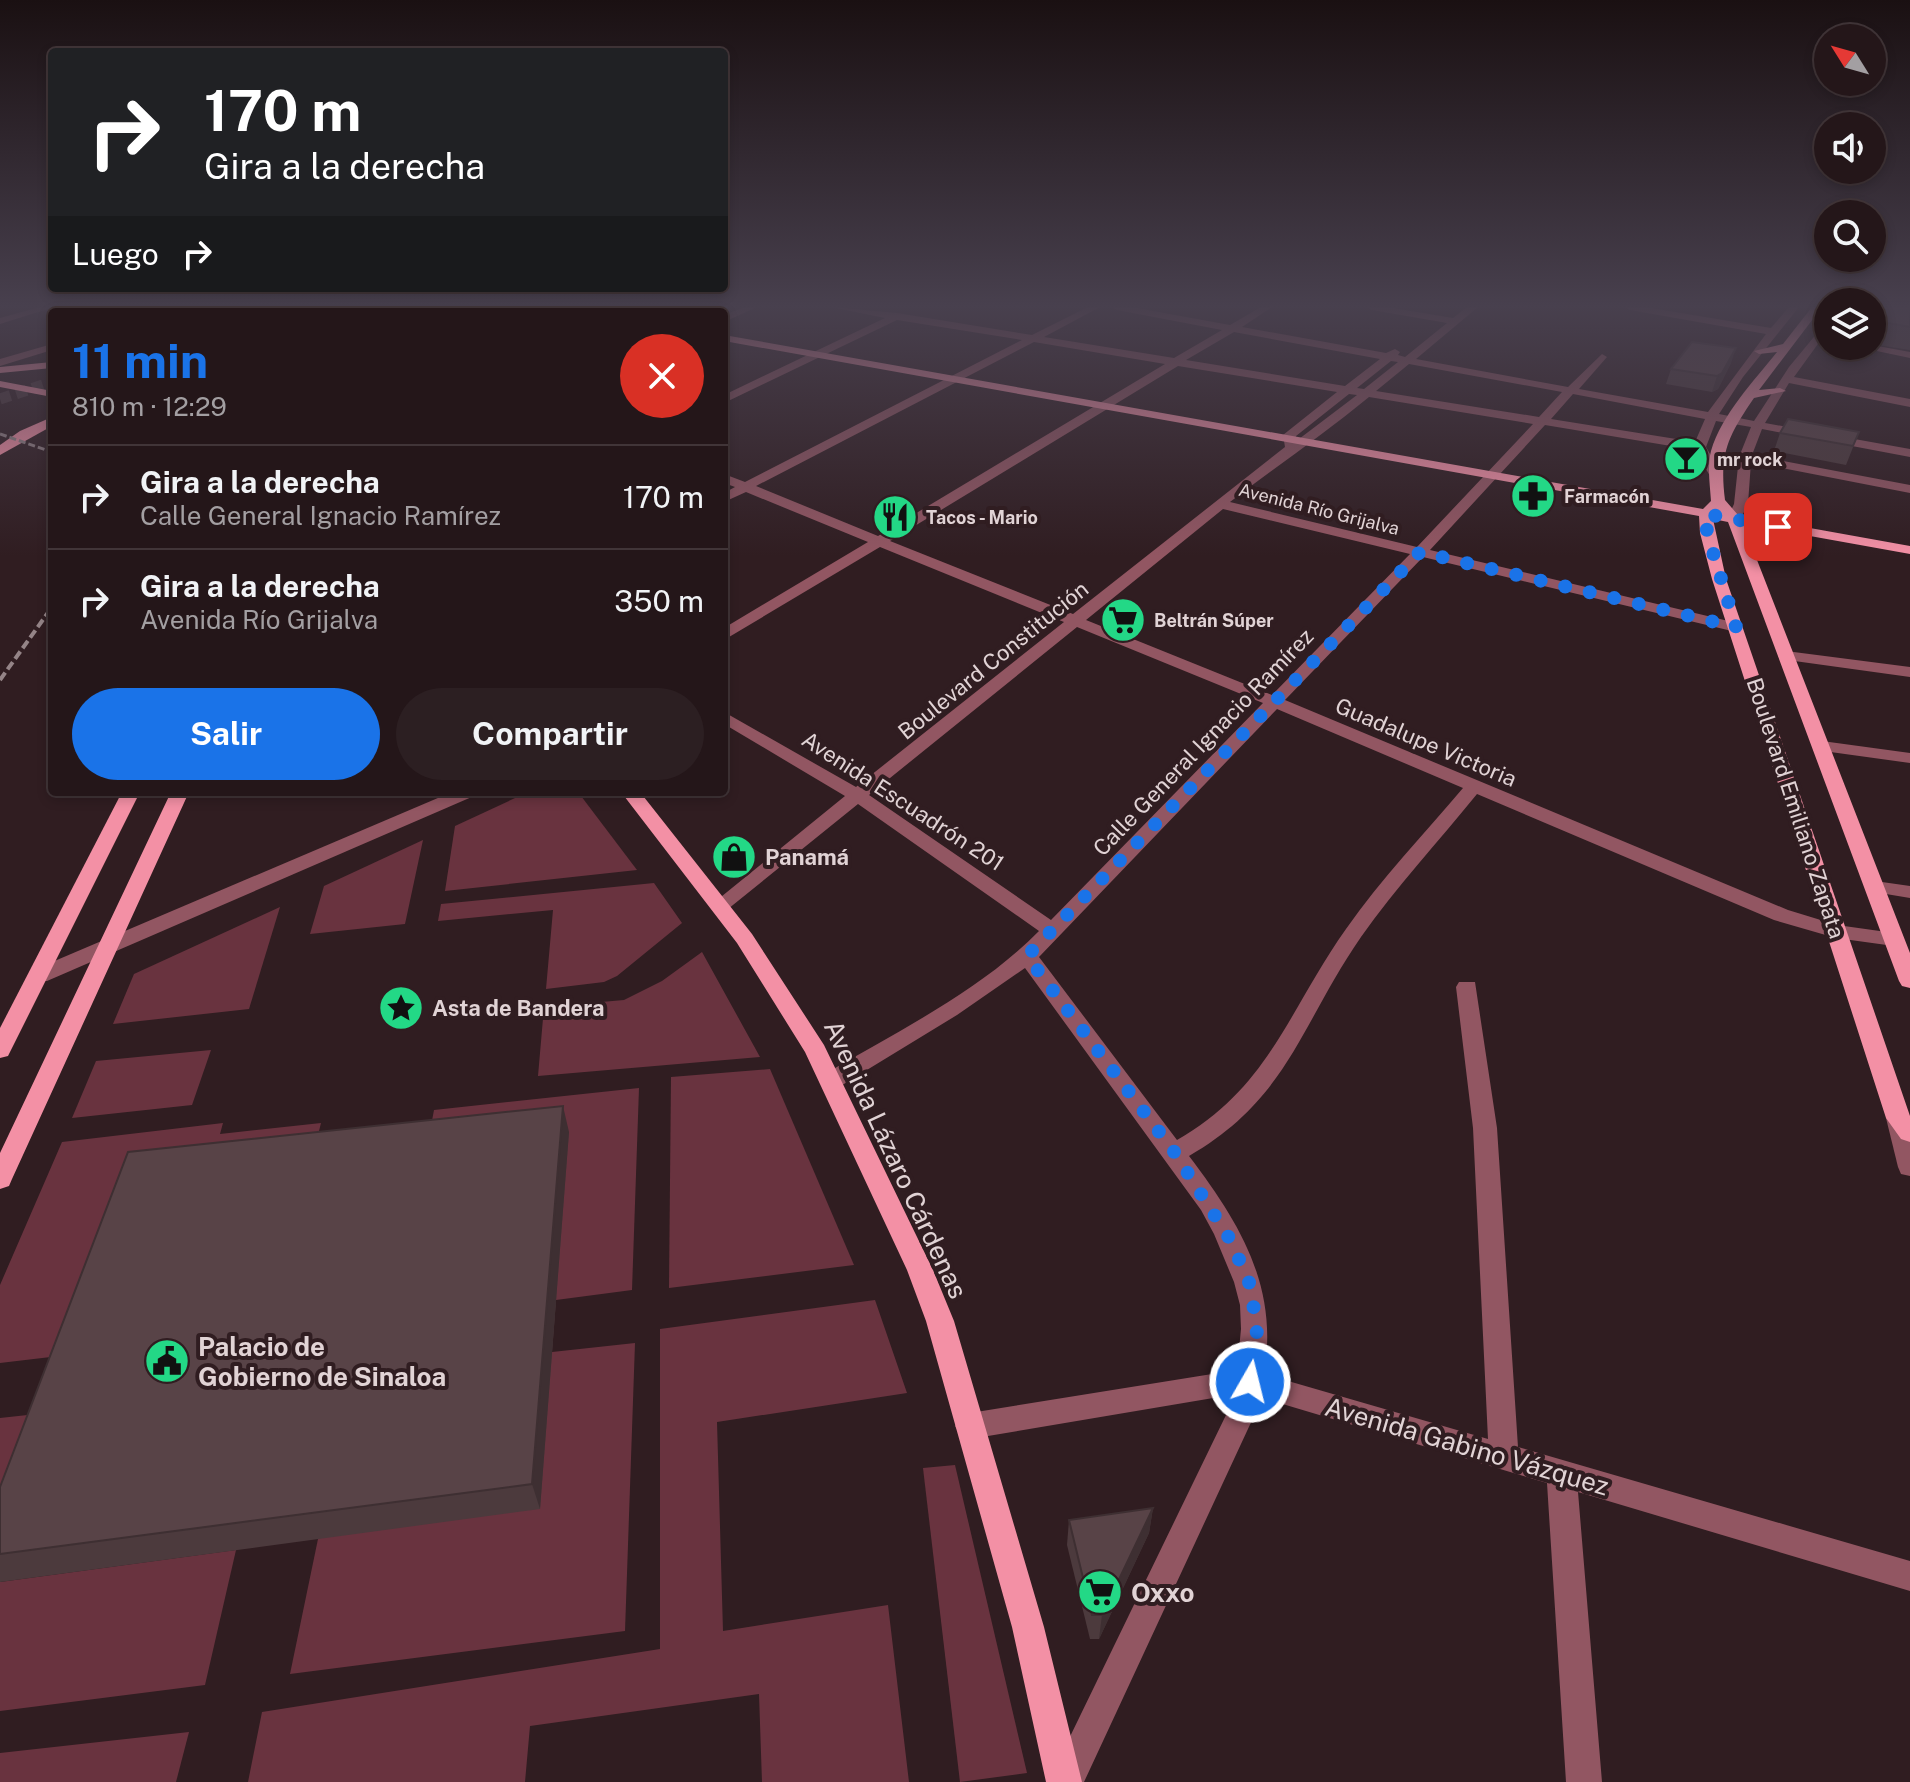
<!DOCTYPE html>
<html lang="es">
<meta charset="utf-8">
<style>
body{margin:0;font-family:"Public Sans",sans-serif;background:#2c1f22;color:#f1f3f6;height:100vh;display:flex;flex-direction:column;font-size:30px;white-space:nowrap}
*{box-sizing:border-box;margin:0}
p{font-size:26px;color:#a39fa2}
.icon{flex:none;width:44px;height:44px;fill:none;stroke:currentColor;stroke-width:2;stroke-linecap:round;stroke-linejoin:round}
.map{position:relative;flex:1;overflow:hidden}
.details{position:absolute;left:48px;top:308px;width:680px;height:488px;display:flex;flex-direction:column;background:#241619;border-radius:8px;box-shadow:0 4px 12px #0003,0 0 0 2px #413538}
.details>*{flex:none}
.hud{position:absolute;left:48px;top:48px;width:680px;height:244px;border-radius:8px;box-shadow:0 4px 12px #0003,0 0 0 2px #413538;background:#202124;color:#fff;overflow:hidden}
.needle{width:52px;rotate:307deg}
.buttons{position:absolute;left:1814px;top:24px;display:grid;gap:16px}
.buttons a{display:grid;place-items:center;width:72px;height:72px;border-radius:50%;background:#241619;box-shadow:0 4px 12px #0003,0 0 0 2px #413538;font-size:40px}
.pin{position:absolute;display:grid;place-items:center;width:68px;height:68px;color:#fff;margin:-34px;border-radius:16px;box-shadow:0 4px 12px #0006}
.me{position:absolute;width:88px;margin:-44px;rotate:8deg;stroke-linejoin:round;filter:drop-shadow(0 0 6px #0008)}
.turn{display:flex;align-items:center;gap:28px;height:168px;padding:0 24px;font-size:36px}
.turn .icon{width:104px;height:104px;stroke-width:2.5}
.turn b{display:block;font-size:56px;line-height:68px}
.then{display:flex;align-items:center;height:76px;padding:0 24px;background:#0003;gap:16px;font-size:30px}
.round{display:grid;place-items:center;flex:none;width:84px;height:84px;border-radius:42px;background:#2c1f22}
.summary{display:flex;align-items:center;justify-content:space-between;height:136px;padding:0 24px}
h1{font-size:48px;font-weight:700;line-height:60px;color:#1a73e8}
.cta{display:flex;gap:16px;margin-top:auto;padding:16px 24px}
.cta a{flex:1;height:92px;border-radius:48px;background:#1a73e8;color:#fff;font-size:32px;font-weight:700;line-height:92px;text-align:center}
.cta a+a{background:#2c1f22;color:#f1f3f6}
ul{padding:0;list-style:none}
li{display:flex;align-items:center;gap:24px;height:104px;padding:0 24px;border-top:2px solid #413538}
li div{flex:1}
li b{display:block;font-size:30px}
li em{font-style:normal}
.map>svg:first-child{display:block}
.green{fill:#69333f}
.lines{fill:none;stroke-linecap:round;stroke-linejoin:round}
.major-tunnel{stroke:#4b383c;stroke-width:11;stroke-dasharray:11 6;stroke-linecap:butt}
.minor{fill:#925662;fill-rule:evenodd}
.major{fill:#f390a5;fill-rule:evenodd}
.rail-far1{stroke:#948487;stroke-width:3;stroke-dasharray:7 3;stroke-linecap:butt}
.rail{stroke:#948487;stroke-width:4;stroke-dasharray:9 4;stroke-linecap:butt}
.wall{fill:#4c3a3d}
.shaded-wall{fill:#3e2f32}
.building{fill:#584347;stroke:#3e2f32;stroke-width:2}
.route{stroke:#1a73e8;stroke-width:14;stroke-dasharray:0 25.2}
.labels{text-anchor:middle;dominant-baseline:central;stroke-width:8;stroke-linejoin:round;paint-order:stroke}
.far-poi-label{font-size:18px;font-weight:bold;fill:#e1d3d5;stroke:#301d21;text-anchor:start}
.far-street-label{font-size:18px;fill:#e1d3d5;stroke:#301d21}
.street-label{font-size:22px;fill:#e1d3d5;stroke:#301d21}
.poi-label{font-size:22px;font-weight:bold;fill:#e1d3d5;stroke:#301d21;text-anchor:start}
.near-street-label{font-size:26px;fill:#e1d3d5;stroke:#301d21}
.near-poi-label{font-size:26px;font-weight:bold;fill:#e1d3d5;stroke:#301d21;text-anchor:start}
</style>
<div class="map">
<svg width="1910" height="1782" viewBox="0 0 1910 1782">
<rect width="100%" height="100%" fill="#301d21"/>
<g class="green">
<polygon points="528,792 578,792 637,870 445,891 455,826"/>
<polygon points="423,840 405,924 310,934 324,886"/>
<polygon points="654,883 682,923 617,976 604,982 546,989 553,910 438,921 441,904"/>
<polygon points="280,907 249,1009 113,1024 134,974"/>
<polygon points="702,952 760,1057 538,1076 544,1007 624,1000 662,981"/>
<polygon points="211,1050 192,1105 72,1118 96,1061"/>
<polygon points="770,1069 854,1265 669,1288 671,1077"/>
<polygon points="639,1088 632,1290 556,1300 427,1147 434,1110"/>
<polygon points="223,1123 220,1134 321,1123 312,1159 76,1354 0,1363 0,1285 62,1142"/>
<polygon points="875,1300 907,1393 717,1422 723,1631 888,1605 909,1782 762,1782 759,1694 530,1726 525,1782 248,1782 262,1712 660,1649 660,1329"/>
<polygon points="635,1343 625,1631 290,1674 318,1539 552,1352"/>
<polygon points="55,1412 0,1561 0,1418"/>
<polygon points="955,1465 1027,1773 960,1782 923,1468"/>
<polygon points="236,1550 205,1685 0,1711 0,1582"/>
<polygon points="189,1732 176,1782 0,1782 0,1753"/>
</g>
<g class="lines">
<polyline class="major-tunnel" points="0,399 52,382"/>
<g class="minor">
<polygon points="40,307 54,307 0,324 0,318"/>
<polygon points="110,307 133,307 155,312 129,312"/>
<polygon points="181,307 196,307 184,312 168,312"/>
<polygon points="283,307 297,307 286,312 270,312"/>
<polygon points="362,307 376,307 365,312 349,312"/>
<polygon points="554,307 568,307 558,312 543,312"/>
<polygon points="745,307 757,307 724,322 724,315"/>
<path d="M831,307l66,6 135,22 56,-28h12l-56,30 130,21 48,-28 -105,-20 -5,-3h19l99,18 31,-18h11l-30,20 144,26 9,-4 5,3 -2,3 7,2 42,-34 -75,-13 -5,-3h20l66,11 14,-11h11l-62,52 152,28 34,-33 5,3 -28,32 129,23 58,-78 -136,-24 -5,-3h20l126,21 18,-21h10l-56,70 -24,37 35,7 35,-54 39,-47v10l-34,47 116,22v8l-121,-24 -24,40 145,26v8l-148,-28 -10,26 158,30v8l-159,-31 -3,42 -9,18 -5,1 -7,-4 7,-15 5,-47 12,-30 -35,-6 -10,26 15,26 -6,4 -5,-1 -15,-26 -150,-25 -115,125 311,74v6l-5,2 -313,-75 -138,143 503,210 49,15 64,9 3,5 -3,5 -7,2 -58,-8 -62,-18 -297,-126c-38,47 -81,93 -116,143 -61,88 -72,161 -172,219 51,67 90,131 75,218l224,65 -15,-311 -17,-141 3,-5h16l22,146 21,319 392,114v30l-332,-99 24,290h-36l-19,-299 -288,-86 -5,19 -170,366h-36l178,-367 5,-20 -261,44 -10,-4 -5,-9 5,-9 10,-4 267,-43 4,-41 -1,-24 -6,-23 -20,-48 -13,-24 -176,-242 -68,47 -118,72 -8,2 -8,-2 -4,-6 4,-6c73,-43 156,-83 216,-144l-181,-127 -130,105h-14l-3,-4 134,-109 -121,-72v-12l132,75 208,-165 -184,-75 -156,93v-12l144,-86 -122,-50 -22,10v-9l11,-6 -11,-4v-9l21,8 277,-142 -125,-20 -173,83v-8l161,-77zM1234,332l146,27 -35,27 -159,-26zM1034,342l131,22 -287,172 -122,-50zM1391,361l7,1 -34,27 -7,-1zM1409,364l153,28 -23,25 -163,-26zM1178,366l159,26 -54,43 2,12 -212,167 -183,-73zM1349,394l8,1 -62,47 1,-6zM1573,394l132,25 -10,23 -144,-23zM1369,397l164,27 -116,123 -187,-45c47,-36 94,-68 139,-105zM1223,509l187,45 -138,141 -186,-75zM1077,627l186,76 -212,217 -182,-125zM1277,709l186,79c-39,46 -82,91 -117,141 -57,80 -77,159 -169,211l-138,-183z"/>
<polygon points="52,344 52,350 0,366 0,359"/>
<polygon points="1872,345 1910,352 1910,358 1853,346"/>
<polygon points="1786,651 1910,667 1910,677 1780,659 1778,656"/>
<polygon points="1822,741 1910,753 1910,763 1816,750 1813,746 1816,742"/>
<polygon points="452,792 477,792 474,796 47,981 31,981 28,976 31,971"/>
<polygon points="1875,881 1910,886 1910,898 1868,891 1865,887 1868,883"/>
<polygon points="1898,1109 1906,1112 1910,1118 1910,1176 1901,1174 1898,1167 1886,1118 1890,1112"/>
</g>
<g class="major">
<polygon points="258,307 273,307 261,312 245,312"/>
<polygon points="377,307 391,307 380,312 364,312"/>
<polygon points="532,307 553,307 574,312 549,312"/>
<path d="M1812,307h10l-63,83 21,-2 6,3 -32,7c-26,38 -35,55 -29,102l13,15 172,31v8l-167,-30 167,429v35l-8,-2 -3,-5 -171,-459 -15,-3 13,60 184,537v26l-9,-3 -15,-21 -174,-539 -12,-46 -1,-17 -975,-175v-6l979,174 8,-8c-1,-16 -4,-34 0,-50 11,-37 43,-70 66,-99l-18,2 -5,-3 29,-7z"/>
<polygon points="52,362 52,368 0,373 0,367"/>
<polygon points="0,381 52,391 52,397 0,387"/>
<polygon points="52,417 52,426 0,455 0,445 20,431"/>
<polygon points="122,792 140,792 8,1056 0,1058 0,1028"/>
<polygon points="171,792 189,792 12,1179 9,1186 0,1189 0,1153"/>
<polygon points="621,792 640,792 752,934 824,1045 933,1270 954,1321 1044,1627 1082,1782 1046,1782 1012,1627 926,1321 907,1270 805,1052 737,943"/>
</g>
<polyline class="rail-far1" points="0,434 52,452"/>
<polyline class="rail" points="0,680 52,607"/>
</g>
<g class="wall">
<polygon points="1872,306 1910,306 1910,350 1872,344"/>
<polygon points="1731,363 1718,389 1712,392 1666,384 1671,369"/>
<polygon points="1859,432 1846,465 1774,451 1780,433"/>
<polygon points="569,1132 540,1509 0,1582 0,1487"/>
<polygon points="1153,1508 1149,1533 1099,1639 1090,1639 1067,1545 1069,1520"/>
</g>
<g class="shaded-wall">
<polygon points="1736,348 1731,363 1718,389 1712,392 1717,376"/>
<polygon points="563,1106 569,1132 540,1509 532,1484"/>
<polygon points="1153,1508 1149,1533 1099,1639 1102,1615"/>
</g>
<g class="building">
<polygon points="1872,306 1910,306 1910,327 1872,320"/>
<polygon points="1692,342 1736,348 1722,373 1717,376 1671,369"/>
<polygon points="1788,419 1859,432 1853,446 1780,433"/>
<polygon points="563,1106 532,1484 0,1554 0,1487 128,1152"/>
<polygon points="1153,1508 1102,1615 1092,1615 1069,1520"/>
</g>
<linearGradient id="sky" x2="0" y2="1"><stop stop-color="#1a1012"/><stop offset="0.55" stop-color="#48404e"/><stop offset="1" stop-color="#48404e" stop-opacity="0"/></linearGradient>
<rect width="1910" height="556" fill="url(#sky)"/>
<g class="lines">
<polyline class="route" points="1250,1382 1257,1334 1251,1287 1231,1241 1175,1153 1027,956 1420,552 1736,627 1707,533 1706,514 1778,527"/>
</g>
<defs>
<g id="bar-disc" transform="scale(2.3)"><circle r="9.5" fill="#23d886" stroke="#301d21"/><path d="M-6-5H6L.8 .8V4.5H3.5V6h-7V4.5H-.8V.8Z" fill="#111"/></g>
<g id="pharmacy-disc" transform="scale(2.3)"><circle r="9.5" fill="#23d886" stroke="#301d21"/><path d="M-2-6h4v4h4v4h-4v4h-4v-4h-4v-4h4Z" fill="#111"/></g>
<g id="restaurant-disc" transform="scale(2.3)"><circle r="9.5" fill="#23d886" stroke="#301d21"/><path d="M-5-6h1v4h1v-4h1v4h1v-4h1v5L-1.5 .5V6h-2V.5L-5-1ZM5-6V6H3V1.5H1.5Q1.5-4 5-6Z" fill="#111"/></g>
<g id="supermarket-disc" transform="scale(2.3)"><circle r="9.5" fill="#23d886" stroke="#301d21"/><path d="M-6-5.5h2.5l.6 2H6L4.5 2H-2.5L-4.4-4H-6ZM-1.5 3.2a1.3 1.3 0 1 0 .1 0ZM3 3.2a1.3 1.3 0 1 0 .1 0Z" fill="#111"/></g>
<g id="shop-disc" transform="scale(2.3)"><circle r="9.5" fill="#23d886" stroke="#301d21"/><path d="M-5-2.5h2.3a2.7 3.5 0 0 1 5.4 0H5L5.5 6h-11ZM-1.5-2.5h3a1.5 2.3 0 0 0-3 0Z" fill="#111"/></g>
<g id="sight-disc" transform="scale(2.3)"><circle r="9.5" fill="#23d886" stroke="#301d21"/><path d="M0-6L1.8-2.2L6-1.7L2.9 1.2L3.7 5.4L0 3.3L-3.7 5.4L-2.9 1.2L-6-1.7L-1.8-2.2Z" fill="#111"/></g>
<g id="civic-disc" transform="scale(2.3)"><circle r="9.5" fill="#23d886" stroke="#301d21"/><path d="M-.6-6.5H3V-4.5H.6V-3L4-1V1h2V6H-6V1h2V-1L-.6-3ZM-1.2 2.5V6h2.4V2.5Z" fill="#111"/></g>
</defs>
<g fill-rule="evenodd">
<use href="#bar-disc" x="1686" y="459"/>
<use href="#pharmacy-disc" x="1533" y="496"/>
<use href="#restaurant-disc" x="895" y="517"/>
<use href="#supermarket-disc" x="1123" y="620"/>
<use href="#shop-disc" x="734" y="857"/>
<use href="#sight-disc" x="401" y="1008"/>
<use href="#civic-disc" x="167" y="1361"/>
<use href="#supermarket-disc" x="1100" y="1592"/>
</g>
<g class="labels">
<g class="far-poi-label">
<text x="1717" y="459">mr rock</text>
<text x="1564" y="496">Farmacón</text>
<text x="926" y="517">Tacos - Mario</text>
<text x="1154" y="620">Beltrán Súper</text>
</g>
<g class="far-street-label">
<text transform="translate(1319 509) rotate(14)">Avenida Río Grijalva</text>
</g>
<g class="street-label">
<text transform="translate(993 660) rotate(-39)">Boulevard Constitución</text>
<text transform="translate(1203 742) rotate(-46)">Calle General Ignacio Ramírez</text>
<text transform="translate(1426 742) rotate(23)">Guadalupe Victoria</text>
<text transform="translate(903 801) rotate(33)">Avenida Escuadrón 201</text>
<text transform="translate(1796 808) rotate(72)">Boulevard Emiliano Zapata</text>
</g>
<g class="poi-label">
<text x="765" y="857">Panamá</text>
<text x="432" y="1008">Asta de Bandera</text>
</g>
<g class="near-street-label">
<text transform="translate(896 1159) rotate(65)">Avenida Lázaro Cárdenas</text>
<text transform="translate(1467 1446) rotate(16)">Avenida Gabino Vázquez</text>
</g>
<g class="near-poi-label">
<text x="198" y="1346">Palacio de<tspan x="198" dy="30">Gobierno de Sinaloa</tspan></text>
<text x="1131" y="1592">Oxxo</text>
</g>
</g>
</svg>
<div class="buttons">
<a><svg class="needle" viewBox="-14 -14 28 28"><path d="M0-13l5 13h-10z" fill="#e53935"/><path d="M0 13l5-13h-10z" fill="#a39fa2"/></svg></a>
<a><svg class="icon" aria-label="sound" viewBox="0 0 24 24"><path d="M4 9h4l5-4v14l-5-4H4zM17 9q2 3 0 6"/></svg></a>
<a><svg class="icon" aria-label="search" viewBox="0 0 24 24"><circle cx="10" cy="10" r="6"/><path d="M15 15l6 6"/></svg></a>
<a><svg class="icon" aria-label="layers" viewBox="0 0 24 24"><path d="M12 4l9 5-9 5-9-5zM3 14l9 5 9-5"/></svg></a>
</div>
<div class="pin" style="left:1778px;top:527px;background:#d93025"><svg class="icon" aria-label="arrive" viewBox="0 0 24 24"><path d="M6 21V4h12l-3 4 3 4H6"/></svg></div>
<svg class="me" style="left:1250px;top:1382px" viewBox="-20 -20 40 40"><circle r="17" fill="#1a73e8" stroke="#fff" stroke-width="3"/><path d="M0-11L8 9 0 5-8 9z" fill="#fff"/></svg>
<div class="hud">
<div class="turn"><svg class="icon" aria-label="right" viewBox="0 0 24 24"><path d="M7 20v-9h11M14 6l5 5-5 5"/></svg><div><b>170 m</b>Gira a la derecha</div></div>
<div class="then">Luego<svg class="icon" aria-label="right" viewBox="0 0 24 24"><path d="M7 20v-9h11M14 6l5 5-5 5"/></svg></div>
</div>
<section class="details">
<div class="summary"><div><h1>11 min</h1><p>810 m · 12:29</p></div><a class="round" style="background:#d93025;color:#fff"><svg class="icon" aria-label="close" viewBox="0 0 24 24"><path d="M6 6l12 12M18 6L6 18"/></svg></a></div>
<ul>
<li><svg class="icon" aria-label="right" viewBox="0 0 24 24"><path d="M7 20v-9h11M14 6l5 5-5 5"/></svg><div><b>Gira a la derecha</b><p>Calle General Ignacio Ramírez</p></div><em>170 m</em></li>
<li><svg class="icon" aria-label="right" viewBox="0 0 24 24"><path d="M7 20v-9h11M14 6l5 5-5 5"/></svg><div><b>Gira a la derecha</b><p>Avenida Río Grijalva</p></div><em>350 m</em></li>
</ul>
<div class="cta"><a>Salir</a><a>Compartir</a></div>
</section>
</div>
